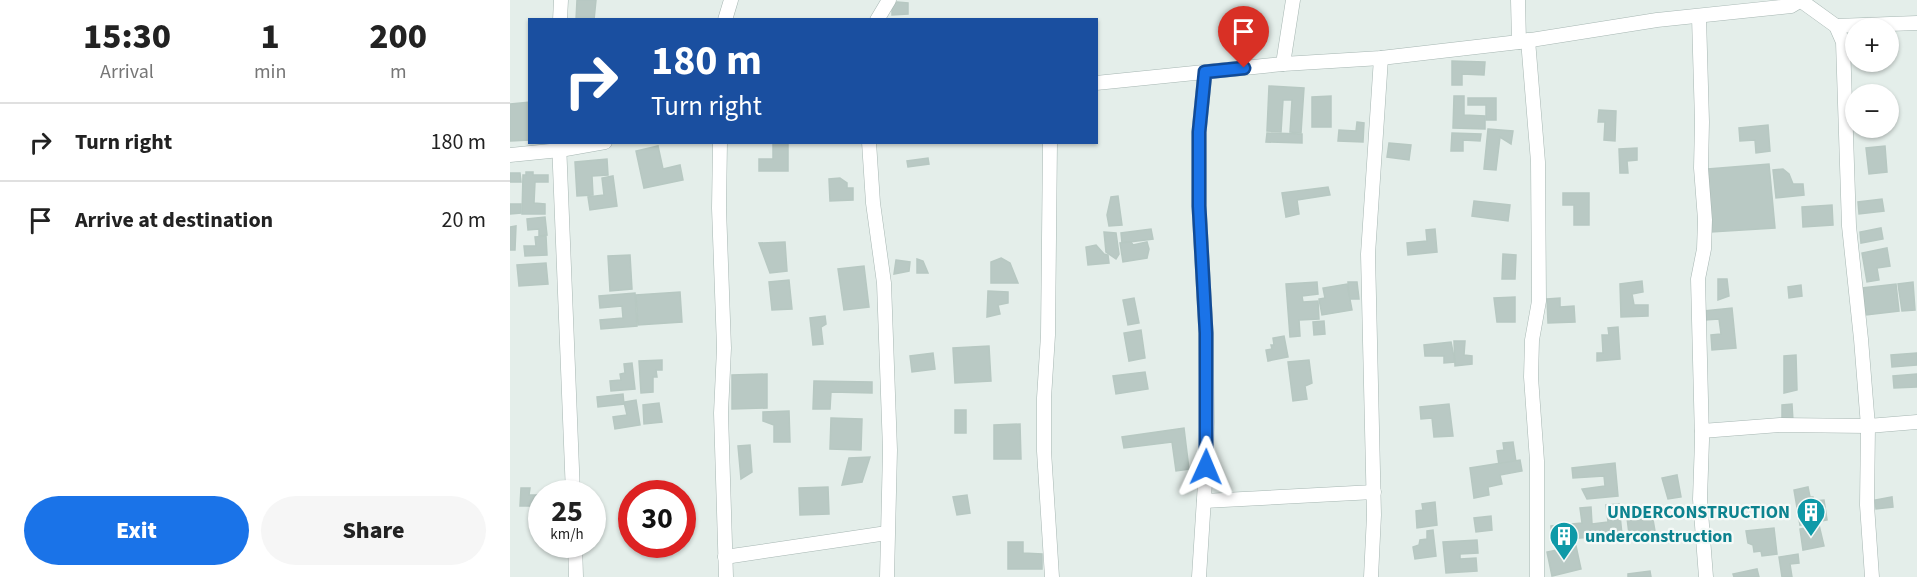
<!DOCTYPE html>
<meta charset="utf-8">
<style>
body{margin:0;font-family:"Source Sans 3",sans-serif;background:#f6f6f6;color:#222;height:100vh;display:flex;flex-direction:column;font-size:22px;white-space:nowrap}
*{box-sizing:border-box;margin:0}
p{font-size:20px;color:#767676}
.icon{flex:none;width:33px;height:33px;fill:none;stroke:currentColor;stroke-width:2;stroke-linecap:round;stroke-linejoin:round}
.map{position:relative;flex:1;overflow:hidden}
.details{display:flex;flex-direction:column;background:#fff;width:510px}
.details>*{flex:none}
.hud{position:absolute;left:18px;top:18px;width:570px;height:126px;border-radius:0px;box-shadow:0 2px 4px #0004;background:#1a4fa0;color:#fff;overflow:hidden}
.tools{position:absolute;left:1335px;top:18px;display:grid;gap:12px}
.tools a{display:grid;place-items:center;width:54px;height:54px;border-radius:50%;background:#fff;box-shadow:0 2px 4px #0004;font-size:30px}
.speed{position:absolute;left:18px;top:480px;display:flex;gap:12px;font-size:30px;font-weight:700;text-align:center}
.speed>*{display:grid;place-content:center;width:78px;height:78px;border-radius:50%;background:#fff;box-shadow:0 2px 4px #0004;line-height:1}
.speed small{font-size:15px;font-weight:400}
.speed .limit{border:9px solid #d22;background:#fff;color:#111}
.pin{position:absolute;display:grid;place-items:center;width:51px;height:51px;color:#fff;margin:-62px -26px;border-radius:50% 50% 50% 0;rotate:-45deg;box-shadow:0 0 6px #0007}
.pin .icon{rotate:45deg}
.me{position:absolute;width:66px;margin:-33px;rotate:1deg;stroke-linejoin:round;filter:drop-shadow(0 0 4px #0008)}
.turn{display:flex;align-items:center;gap:21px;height:126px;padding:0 24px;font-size:27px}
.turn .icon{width:78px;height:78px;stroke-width:2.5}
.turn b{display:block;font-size:42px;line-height:51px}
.eta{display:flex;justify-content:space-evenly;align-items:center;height:102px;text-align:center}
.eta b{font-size:36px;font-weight:800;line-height:42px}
.action{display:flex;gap:12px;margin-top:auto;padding:12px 24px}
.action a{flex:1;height:69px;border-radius:36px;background:#1a73e8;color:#fff;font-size:24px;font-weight:800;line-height:69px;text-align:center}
.action a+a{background:#f6f6f6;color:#222}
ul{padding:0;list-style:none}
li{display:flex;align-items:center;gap:18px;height:78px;padding:0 24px;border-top:2px solid #e0e0e0}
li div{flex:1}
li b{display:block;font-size:22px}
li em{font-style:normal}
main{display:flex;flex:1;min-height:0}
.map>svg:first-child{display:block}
.building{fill:#b9c9c4;stroke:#b7c8c2;stroke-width:1.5}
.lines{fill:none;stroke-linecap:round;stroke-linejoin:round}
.minor-casing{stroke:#a6b6b2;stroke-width:15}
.minor{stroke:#fff;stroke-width:14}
.route-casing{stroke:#114b97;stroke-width:15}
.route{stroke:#1a73e8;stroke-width:10}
.labels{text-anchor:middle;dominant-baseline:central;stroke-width:4.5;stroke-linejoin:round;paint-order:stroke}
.culture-label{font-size:18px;font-weight:bold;fill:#0d838f;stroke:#f5faf8;text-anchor:end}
</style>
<main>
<section class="details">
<div class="eta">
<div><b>15:30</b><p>Arrival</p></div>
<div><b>1</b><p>min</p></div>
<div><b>200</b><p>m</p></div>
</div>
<ul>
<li><svg class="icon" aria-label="right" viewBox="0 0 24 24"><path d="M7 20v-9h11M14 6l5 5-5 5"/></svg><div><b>Turn right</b></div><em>180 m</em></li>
<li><svg class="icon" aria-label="arrive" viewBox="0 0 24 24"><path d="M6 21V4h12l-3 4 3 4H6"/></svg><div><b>Arrive at destination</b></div><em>20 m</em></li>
</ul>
<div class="action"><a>Exit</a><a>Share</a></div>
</section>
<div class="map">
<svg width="1407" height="577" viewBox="0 0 1407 577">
<rect width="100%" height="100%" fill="#e4eeea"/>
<g class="building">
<polygon points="67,0 86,0 84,20 66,20"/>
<polygon points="387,2 398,3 398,14 382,15 382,7"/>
<polygon points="942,61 975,62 974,75 952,74 952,85 942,85"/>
<polygon points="759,86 794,88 791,133 780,132 782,100 773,100 771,132 757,131"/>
<polygon points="821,96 821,127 802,127 802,97"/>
<polygon points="944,96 954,96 954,115 975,116 975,129 943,128"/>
<polygon points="958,98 986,98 986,120 976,120 976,105 958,105"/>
<polygon points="20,102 20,140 0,141 0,104"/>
<polygon points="1089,110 1106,111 1105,141 1094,140 1095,122 1088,122"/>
<polygon points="847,122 854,123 853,142 828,141 829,130 846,131"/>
<polygon points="1258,125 1260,151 1246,153 1245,140 1230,141 1229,128"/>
<polygon points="978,129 1003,131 1001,144 990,137 986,170 974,169"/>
<polygon points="757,133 792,134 792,143 756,142"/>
<polygon points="942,133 971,134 970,141 953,140 953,151 941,151"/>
<polygon points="263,142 278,142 278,171 249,171 249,159 263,159"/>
<polygon points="879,143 901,145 899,160 877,157"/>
<polygon points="148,146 153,169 170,165 173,180 134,188 126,151"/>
<polygon points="1375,146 1377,172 1359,174 1356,148"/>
<polygon points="1127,148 1127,160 1117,161 1118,173 1110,173 1109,149"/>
<polygon points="418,158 419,164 398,167 397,161"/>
<polygon points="97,159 98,175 82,176 83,195 67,196 65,162"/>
<polygon points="1259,164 1265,228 1201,232 1198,169"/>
<polygon points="1273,169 1279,174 1283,184 1293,184 1294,195 1266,198 1263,170"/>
<polygon points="16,172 23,172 23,175 38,175 38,182 25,182 24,203 35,204 35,214 12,214 13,175 16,175"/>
<polygon points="0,173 10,173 11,182 0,182"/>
<polygon points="103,176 107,206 80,210 78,197 94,195 92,178"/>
<polygon points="330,178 337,183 337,188 343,188 343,200 320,201 319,179"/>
<polygon points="818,187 820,195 787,200 789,214 776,217 772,193"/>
<polygon points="1053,193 1079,193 1079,225 1064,225 1064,205 1053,205"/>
<polygon points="608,196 612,225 599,226 597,215 601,197"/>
<polygon points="1372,199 1374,211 1349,214 1348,202"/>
<polygon points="964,201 1000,205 998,221 962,216"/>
<polygon points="0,204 11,204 11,213 0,214"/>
<polygon points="1322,205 1323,225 1293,227 1292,207"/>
<polygon points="35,217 37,235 29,236 29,229 18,230 17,219"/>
<polygon points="6,226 5,250 0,250 0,227"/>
<polygon points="1371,228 1373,239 1351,243 1350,232"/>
<polygon points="641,229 643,239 612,243 611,233"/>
<polygon points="925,229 927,252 898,255 897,243 917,241 916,230"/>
<polygon points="594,232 606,233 609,254 606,259 596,252"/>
<polygon points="36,236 37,255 15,256 14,246 26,246 25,237"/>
<polygon points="275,242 277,271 260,273 249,243"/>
<polygon points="621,242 623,245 637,242 639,249 637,258 613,262 610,243"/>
<polygon points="586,245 594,254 598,255 599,263 578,265 576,247"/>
<polygon points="1377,248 1380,266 1367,268 1369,280 1357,282 1352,253"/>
<polygon points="993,254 1006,255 1005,279 992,279"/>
<polygon points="120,255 122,289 100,291 98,256"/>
<polygon points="491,258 500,263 508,283 481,283 481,262"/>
<polygon points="407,259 413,261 418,273 407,273"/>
<polygon points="386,260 400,262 399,271 384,274"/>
<polygon points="36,263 38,284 9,286 7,265"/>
<polygon points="354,266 359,307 334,310 328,269"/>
<polygon points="1208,279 1217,279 1219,296 1208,300"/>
<polygon points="279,280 282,309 262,310 259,282"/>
<polygon points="1132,281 1133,292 1122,294 1124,305 1138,305 1138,316 1111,317 1110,284"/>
<polygon points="807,282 808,294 792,296 793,302 808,301 809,319 789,320 790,336 780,337 776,284"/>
<polygon points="838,282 847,282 849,299 839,299"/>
<polygon points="1403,282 1405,310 1392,311 1388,284"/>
<polygon points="837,284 842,310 812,315 809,299 815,298 813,288"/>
<polygon points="1386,284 1389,311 1356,315 1352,288"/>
<polygon points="1291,285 1292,296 1279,298 1278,287"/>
<polygon points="478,291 498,292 498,303 488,305 490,314 477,317"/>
<polygon points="170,292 172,322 128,325 126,295"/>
<polygon points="125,293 127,326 91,329 90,320 113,318 112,306 90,308 89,296"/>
<polygon points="1005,297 1005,322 987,322 984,298"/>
<polygon points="624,298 629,323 618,325 613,300"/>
<polygon points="1050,298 1050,307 1064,306 1065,322 1038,323 1037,299"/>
<polygon points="1222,308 1226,348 1202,350 1201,335 1211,334 1209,319 1195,320 1194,311"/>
<polygon points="315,316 316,324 311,327 313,344 303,345 300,318"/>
<polygon points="814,321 815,334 804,335 803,322"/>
<polygon points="1108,327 1110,359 1087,361 1087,353 1093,353 1092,335 1099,335 1098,328"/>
<polygon points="631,330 635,358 619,361 614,333"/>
<polygon points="774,336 778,357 758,361 756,350 762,349 761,345 764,345 763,338"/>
<polygon points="944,341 955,341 954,355 962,356 962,364 945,366"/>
<polygon points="941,342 945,362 934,363 934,356 915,356 914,345"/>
<polygon points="479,346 481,381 445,383 443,348"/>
<polygon points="423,353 425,369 402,372 400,356"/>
<polygon points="1407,353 1407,365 1382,367 1381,355"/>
<polygon points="1286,355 1287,390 1274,393 1274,356"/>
<polygon points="152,360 152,370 146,370 147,377 143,377 143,392 131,393 129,361"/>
<polygon points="799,360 802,383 795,386 797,399 783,401 778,362"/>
<polygon points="122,363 125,389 101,391 100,381 111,380 110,374 115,373 114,364"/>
<polygon points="635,372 638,389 606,394 603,376"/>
<polygon points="257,374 257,408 222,409 222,375"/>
<polygon points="1407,374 1407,387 1384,388 1383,376"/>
<polygon points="304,381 362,382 362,393 321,392 320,409 303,409"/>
<polygon points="113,394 114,404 88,407 87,397"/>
<polygon points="126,400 130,425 105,429 103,417 117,415 114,402"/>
<polygon points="149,403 152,422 134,424 133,405"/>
<polygon points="939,404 943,436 924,437 922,418 911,419 910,407"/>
<polygon points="1282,404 1283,421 1272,422 1272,405"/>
<rect x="445" y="410" width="11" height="23"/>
<polygon points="279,411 280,442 264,442 264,425 253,421 253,412"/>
<polygon points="321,418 352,419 351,450 320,449"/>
<polygon points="510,424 511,459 484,459 484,425"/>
<polygon points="674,428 679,469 666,471 662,442 614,448 612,437"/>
<polygon points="1003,442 1006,462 989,465 987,451 994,450 993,443"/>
<polygon points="240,445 242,472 231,479 228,446"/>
<polygon points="360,457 352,482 332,485 339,458"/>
<polygon points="1010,460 1012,471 990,475 992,484 978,487 979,495 964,498 960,468"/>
<polygon points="1105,463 1108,496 1077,499 1072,489 1095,486 1094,476 1063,478 1062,468"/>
<polygon points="1167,475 1171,497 1158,499 1152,478"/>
<polygon points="318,487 319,514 290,515 289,488"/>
<polygon points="1298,487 1300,497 1303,497 1304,501 1314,500 1317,520 1290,525 1284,490"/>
<polygon points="11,488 20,488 19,495 32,495 30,506 10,506"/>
<polygon points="457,495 460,513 447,515 443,497"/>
<polygon points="1382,497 1383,507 1366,509 1365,500"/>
<polygon points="925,502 927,525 907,528 906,511 913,510 912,504"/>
<polygon points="1109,504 1112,535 1042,540 1041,526 1072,523 1070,508 1081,507 1082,524 1098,522 1096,505"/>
<polygon points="1141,508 1145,531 1119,534 1116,510"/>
<polygon points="981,516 982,530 966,532 964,518"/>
<polygon points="1309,525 1314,546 1293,550 1290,529"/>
<polygon points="1264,528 1267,554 1252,556 1251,551 1244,552 1243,545 1238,543 1236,531"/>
<polygon points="923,530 926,556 905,559 903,547 909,545 910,540 917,539 917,531"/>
<polygon points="967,540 968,553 950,554 950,559 966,558 967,571 936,573 933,542"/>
<polygon points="498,542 513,542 513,553 532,554 532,569 498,569"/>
<polygon points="1066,546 1071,569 1042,576 1037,552"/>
<polygon points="1288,554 1289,563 1280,564 1282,577 1272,577 1269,557"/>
<polygon points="1247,569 1249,577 1224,577 1223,574"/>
<polygon points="1140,571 1141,577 1118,577 1118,574"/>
</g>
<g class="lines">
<g class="minor-casing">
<g id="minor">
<polyline points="1008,0 1009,42"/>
<polyline points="1290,0 1326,26 1333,42 1339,226 1351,339 1358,426 1357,505 1362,577"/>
<polyline points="1189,17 1192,122 1191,168 1195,220 1194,249 1188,279 1192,440 1190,499 1196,577"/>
<polyline points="50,20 51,0"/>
<polyline points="215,20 221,0"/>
<polyline points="367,20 379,0"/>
<polyline points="1326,26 1407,23"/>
<polyline points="1018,40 1028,162 1029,301 1022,340 1021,377 1027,461 1027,577"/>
<polyline points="773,64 783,0"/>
<polyline points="586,83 773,64 871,58 1009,42 1147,20 1281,6 1291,0"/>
<polyline points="49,142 63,494"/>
<polyline points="210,142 209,208 214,348 211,413 216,577"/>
<polyline points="359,142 363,203 374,283 380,450 377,577"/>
<polyline points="540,142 538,335 534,398 534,451 542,577"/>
<polyline points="0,155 50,150 95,142"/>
<polyline points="1192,431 1270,425 1358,426 1407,422"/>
<polyline points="694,501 864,492"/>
<polyline points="65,544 66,577"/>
<polyline points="215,557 377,533"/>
<polyline points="689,577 696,467 697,422 696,333 689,206 689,132 695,72"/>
<polyline points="861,577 864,515 858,254 871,58"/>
</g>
</g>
<use href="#minor" class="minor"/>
</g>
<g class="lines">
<g class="route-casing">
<polyline id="route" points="696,467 696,333 689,206 689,132 695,72 734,68"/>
</g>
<use href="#route" class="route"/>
</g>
<defs>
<g id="building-pin" transform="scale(1.5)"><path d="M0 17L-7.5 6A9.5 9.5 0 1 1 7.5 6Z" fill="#0f9aa8" stroke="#f5faf8"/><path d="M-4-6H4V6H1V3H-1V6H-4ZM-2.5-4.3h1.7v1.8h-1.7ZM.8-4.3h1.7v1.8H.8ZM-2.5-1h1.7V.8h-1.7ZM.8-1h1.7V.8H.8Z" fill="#fff"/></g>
</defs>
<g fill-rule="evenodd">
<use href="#building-pin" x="1301" y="512"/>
<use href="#building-pin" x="1054" y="536"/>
</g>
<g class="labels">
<g class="culture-label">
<text x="1280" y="512">UNDERCONSTRUCTION</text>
<text x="1075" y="536" text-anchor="start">underconstruction</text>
</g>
</g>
</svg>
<div class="tools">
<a>+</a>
<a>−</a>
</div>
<div class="speed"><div>25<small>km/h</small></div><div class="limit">30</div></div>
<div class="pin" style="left:734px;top:68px;background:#d93025"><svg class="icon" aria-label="arrive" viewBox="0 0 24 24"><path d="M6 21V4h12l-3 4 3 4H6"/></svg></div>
<svg class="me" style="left:696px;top:467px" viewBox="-20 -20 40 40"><path d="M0-17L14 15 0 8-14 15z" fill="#1a73e8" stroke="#fff" stroke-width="4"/></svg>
<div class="hud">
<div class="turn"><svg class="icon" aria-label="right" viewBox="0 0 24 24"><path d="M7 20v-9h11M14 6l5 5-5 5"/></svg><div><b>180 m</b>Turn right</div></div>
</div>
</div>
</main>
